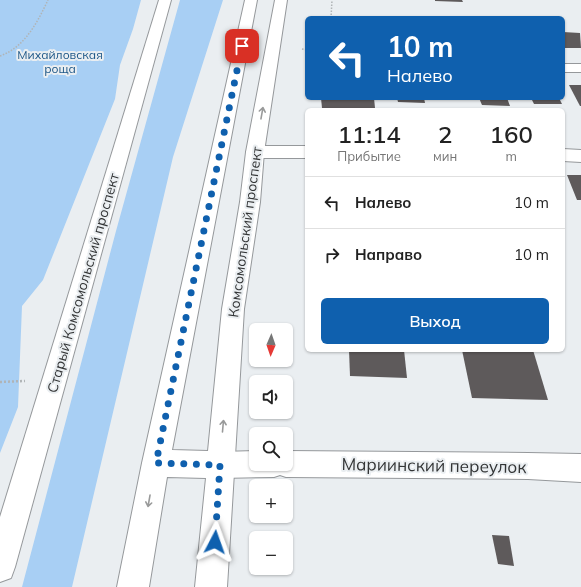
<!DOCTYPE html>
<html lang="ru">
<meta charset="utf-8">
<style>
body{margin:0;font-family:Mulish,sans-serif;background:#f2f2f2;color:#222;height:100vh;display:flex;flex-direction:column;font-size:15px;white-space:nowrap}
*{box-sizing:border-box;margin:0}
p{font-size:13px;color:#767676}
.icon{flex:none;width:22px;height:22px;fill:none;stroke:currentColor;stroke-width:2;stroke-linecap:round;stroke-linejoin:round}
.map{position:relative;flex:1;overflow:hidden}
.drawer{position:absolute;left:305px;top:108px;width:260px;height:244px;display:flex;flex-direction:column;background:#fff;border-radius:6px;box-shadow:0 1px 3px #0004}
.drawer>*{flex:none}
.banner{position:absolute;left:305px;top:16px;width:260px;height:84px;border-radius:6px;box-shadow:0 1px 3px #0004;background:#0f60ae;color:#fff;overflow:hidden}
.needle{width:26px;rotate:182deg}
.controls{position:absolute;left:249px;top:323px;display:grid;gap:8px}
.controls a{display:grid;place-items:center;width:44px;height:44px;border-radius:6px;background:#fff;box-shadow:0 1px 3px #0004;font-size:20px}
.pin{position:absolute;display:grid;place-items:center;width:34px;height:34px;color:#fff;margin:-17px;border-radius:8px;box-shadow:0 2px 6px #0006}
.me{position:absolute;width:44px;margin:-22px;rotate:4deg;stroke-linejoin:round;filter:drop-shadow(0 0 3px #0008)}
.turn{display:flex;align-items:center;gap:14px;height:84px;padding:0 16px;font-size:18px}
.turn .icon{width:52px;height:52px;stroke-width:2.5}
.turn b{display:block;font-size:28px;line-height:34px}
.eta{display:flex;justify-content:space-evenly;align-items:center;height:68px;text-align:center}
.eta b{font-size:24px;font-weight:600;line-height:28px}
.button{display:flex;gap:8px;margin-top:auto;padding:8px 16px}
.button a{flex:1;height:46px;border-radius:6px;background:#0f60ae;color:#fff;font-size:16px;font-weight:600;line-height:46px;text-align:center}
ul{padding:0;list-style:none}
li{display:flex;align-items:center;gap:12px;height:52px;padding:0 16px;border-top:1px solid #e0e0e0}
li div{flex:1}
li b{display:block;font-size:15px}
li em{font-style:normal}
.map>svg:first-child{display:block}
.green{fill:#a8cff4}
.building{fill:#5e5a5b}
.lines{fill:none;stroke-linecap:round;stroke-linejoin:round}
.minor-casing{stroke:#95989b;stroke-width:2}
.tertiary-casing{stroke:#95989b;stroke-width:2}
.primary-casing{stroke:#95989b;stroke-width:2}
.path-far1{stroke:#b0b4b6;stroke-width:1.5;stroke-dasharray:1.5 1.5;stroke-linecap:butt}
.path{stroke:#b0b4b6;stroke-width:2.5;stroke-dasharray:2 2;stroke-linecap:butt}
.minor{fill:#fff;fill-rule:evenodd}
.tertiary{fill:#fff;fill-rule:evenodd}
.primary{fill:#fff;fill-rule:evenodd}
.oneway{stroke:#999a9a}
.route{stroke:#0f60ae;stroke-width:7;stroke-dasharray:0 12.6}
.labels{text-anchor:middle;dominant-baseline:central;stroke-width:4;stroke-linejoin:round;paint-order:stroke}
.far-park-label{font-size:12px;fill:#1c5686;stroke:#eaeef1}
.street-label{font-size:14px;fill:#333536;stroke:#eaeef1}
.near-street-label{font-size:17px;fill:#333536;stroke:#eaeef1}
</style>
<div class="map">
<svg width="581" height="587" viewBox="0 0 581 587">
<rect width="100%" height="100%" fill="#eaeef1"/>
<g class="green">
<polygon points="0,0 141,0 133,29 120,65 115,99 43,280 22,306 18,407 0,453"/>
<polygon points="180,0 223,0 173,157 72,587 22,587 116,231"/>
</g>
<g class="building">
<polygon points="435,0 462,0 463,2 435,1"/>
<polygon points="563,32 580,33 581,48 563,48"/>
<polygon points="569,85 581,85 581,106 580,106"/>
<polygon points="321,98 374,98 375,108 322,108"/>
<polygon points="397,98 424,98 425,103 398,102"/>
<polygon points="479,98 507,98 510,106 482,105"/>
<polygon points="531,98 559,98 562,104 534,104"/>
<polygon points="567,175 581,175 581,200 577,200"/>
<polygon points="349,350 404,350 407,378 350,376"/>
<polygon points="462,350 533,350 548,400 472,398"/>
<polygon points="492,535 509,536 514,566 498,564"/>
</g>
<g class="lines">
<g class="minor-casing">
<g id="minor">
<polygon points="159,0 171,0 15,567 11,578 0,582 0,517"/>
<rect x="563" y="64" width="18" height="8"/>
<polygon points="255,146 307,146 307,158 255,158 249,156 246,152 249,148"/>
<polygon points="563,149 581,150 581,162 563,161"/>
</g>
</g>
<g class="tertiary-casing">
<polygon id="tertiary" points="256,451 256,464 286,464 286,451 528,453 581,454 581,482 528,479 286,477 280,475 274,477 220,478 210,475 206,465 210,455 220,452"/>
</g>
<g class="primary-casing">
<polygon id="primary" points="245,0 257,0 172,450 208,451 222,309 240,202 246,152 275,0 287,0 264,152 260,202 244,309 227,587 195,587 206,478 167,477 149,587 117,587 142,463"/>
</g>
<g class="path-far1">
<polyline points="331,18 332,0"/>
<polyline points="302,49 307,50"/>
<path d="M0,56c25,-9 37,-33 48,-56"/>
</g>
<polyline class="path" points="0,382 25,381"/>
<use href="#minor" class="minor"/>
<use href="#tertiary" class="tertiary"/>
<use href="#primary" class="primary"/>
</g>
<defs><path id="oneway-shaft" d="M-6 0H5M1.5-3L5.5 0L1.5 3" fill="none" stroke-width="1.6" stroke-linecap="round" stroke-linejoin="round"/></defs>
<g class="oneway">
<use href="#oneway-shaft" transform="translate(262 113) rotate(-80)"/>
<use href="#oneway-shaft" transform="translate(223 426) rotate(-85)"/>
<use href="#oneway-shaft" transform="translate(149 501) rotate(100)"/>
</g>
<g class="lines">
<polyline class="route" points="215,542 220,465 156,463 242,46"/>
</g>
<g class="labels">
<g class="far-park-label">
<text x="60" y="54">Михайловская<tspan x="60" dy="14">роща</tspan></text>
</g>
<g class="street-label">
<text transform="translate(245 232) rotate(-82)">Комсомольский проспект</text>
<text transform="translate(83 283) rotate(-74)">Старый Комсомольский проспект</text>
</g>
<g class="near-street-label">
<text transform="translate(434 465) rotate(1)">Мариинский переулок</text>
</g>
</g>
</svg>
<div class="controls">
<a><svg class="needle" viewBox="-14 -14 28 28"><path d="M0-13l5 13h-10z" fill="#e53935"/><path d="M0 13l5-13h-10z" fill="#767676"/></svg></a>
<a><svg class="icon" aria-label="sound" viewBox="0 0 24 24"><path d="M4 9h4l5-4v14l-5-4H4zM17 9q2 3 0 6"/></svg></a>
<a><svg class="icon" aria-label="search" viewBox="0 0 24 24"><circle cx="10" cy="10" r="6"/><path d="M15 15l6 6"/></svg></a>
<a>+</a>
<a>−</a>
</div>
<div class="pin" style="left:242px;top:46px;background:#d93025"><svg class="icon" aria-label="arrive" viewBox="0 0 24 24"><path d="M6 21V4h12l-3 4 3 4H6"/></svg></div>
<svg class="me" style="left:215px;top:542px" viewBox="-20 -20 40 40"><path d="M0-17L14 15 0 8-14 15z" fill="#0f60ae" stroke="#fff" stroke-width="4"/></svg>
<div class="banner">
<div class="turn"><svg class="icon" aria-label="left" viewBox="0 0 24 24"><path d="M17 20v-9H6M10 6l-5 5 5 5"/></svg><div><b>10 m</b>Налево</div></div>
</div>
<section class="drawer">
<div class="eta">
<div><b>11:14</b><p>Прибытие</p></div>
<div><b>2</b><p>мин</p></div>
<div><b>160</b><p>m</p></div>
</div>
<ul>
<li><svg class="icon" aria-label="left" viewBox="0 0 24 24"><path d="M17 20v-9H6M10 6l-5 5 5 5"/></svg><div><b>Налево</b></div><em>10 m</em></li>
<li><svg class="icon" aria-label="right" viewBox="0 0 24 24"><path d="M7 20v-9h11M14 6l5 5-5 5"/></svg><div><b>Направо</b></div><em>10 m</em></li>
</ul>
<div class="button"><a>Выход</a></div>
</section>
</div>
